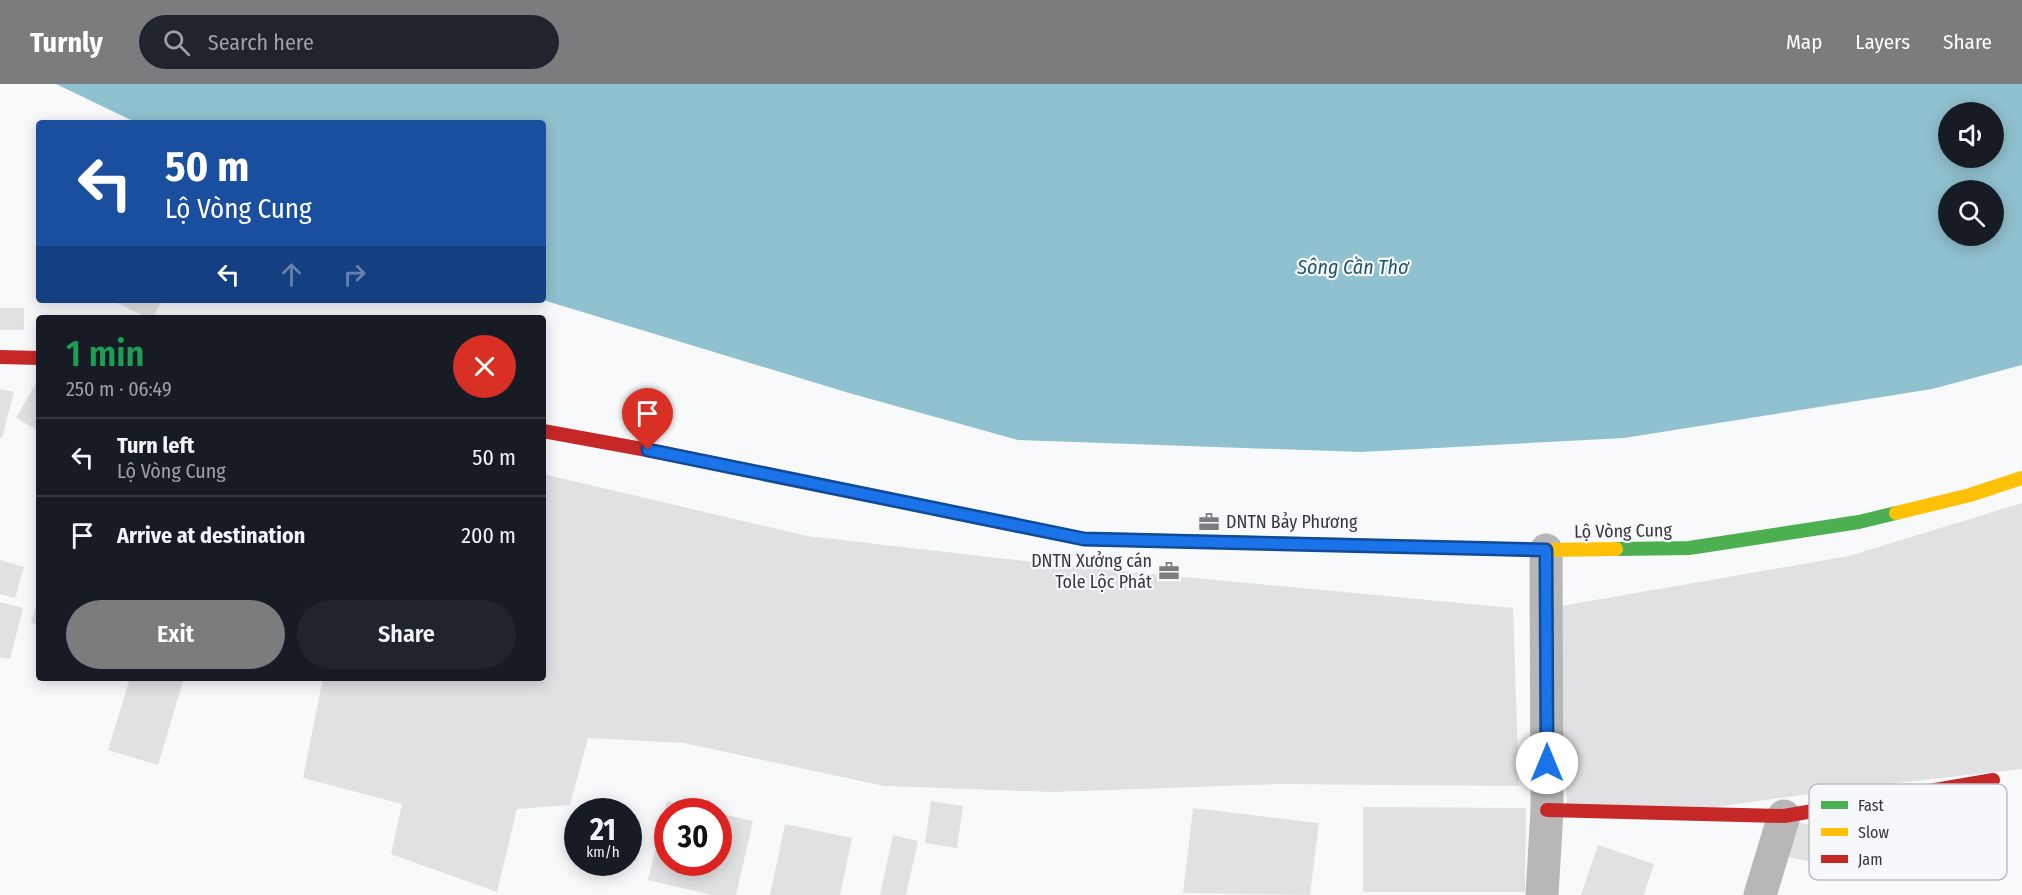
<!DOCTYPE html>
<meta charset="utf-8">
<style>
body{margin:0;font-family:"Fira Sans Condensed",sans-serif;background:#20242c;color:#f1f3f6;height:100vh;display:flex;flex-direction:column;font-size:22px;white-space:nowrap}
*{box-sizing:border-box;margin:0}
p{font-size:20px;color:#9ea1a6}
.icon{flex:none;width:33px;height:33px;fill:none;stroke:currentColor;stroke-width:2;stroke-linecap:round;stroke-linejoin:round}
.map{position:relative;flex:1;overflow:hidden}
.side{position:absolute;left:36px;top:231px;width:510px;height:366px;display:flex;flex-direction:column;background:#171b24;border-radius:6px;box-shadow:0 3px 15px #0003}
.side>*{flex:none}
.banner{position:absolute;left:36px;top:36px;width:510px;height:183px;border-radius:6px;box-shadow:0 3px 15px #0003;background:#1a4fa0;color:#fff;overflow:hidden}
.tools{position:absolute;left:1938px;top:18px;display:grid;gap:12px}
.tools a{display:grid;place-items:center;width:66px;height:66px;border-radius:50%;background:#171b24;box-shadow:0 3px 15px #0003;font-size:30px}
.speed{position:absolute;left:564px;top:714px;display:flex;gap:12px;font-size:30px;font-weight:700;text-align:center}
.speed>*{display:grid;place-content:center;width:78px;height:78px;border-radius:50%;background:#171b24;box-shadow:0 3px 15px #0003;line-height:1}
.speed small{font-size:15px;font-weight:400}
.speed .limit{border:9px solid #d22;background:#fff;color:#111}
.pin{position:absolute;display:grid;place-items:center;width:51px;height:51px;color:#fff;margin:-62px -26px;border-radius:50% 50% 50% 0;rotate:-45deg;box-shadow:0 0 6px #0007}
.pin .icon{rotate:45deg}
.me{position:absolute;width:66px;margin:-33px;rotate:0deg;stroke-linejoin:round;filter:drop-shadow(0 0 4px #0008)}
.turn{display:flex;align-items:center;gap:21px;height:126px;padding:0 30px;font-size:27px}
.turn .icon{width:78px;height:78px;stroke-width:2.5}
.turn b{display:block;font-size:42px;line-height:51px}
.lanes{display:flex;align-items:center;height:57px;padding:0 30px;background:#0003;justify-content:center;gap:30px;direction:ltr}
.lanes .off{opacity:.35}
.round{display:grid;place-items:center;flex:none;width:63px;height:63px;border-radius:32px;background:#20242c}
.summary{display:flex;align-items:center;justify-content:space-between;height:102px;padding:0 30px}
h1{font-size:36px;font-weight:600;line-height:45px;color:#1e9e55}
.primary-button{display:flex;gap:12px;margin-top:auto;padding:12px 30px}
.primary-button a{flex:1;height:69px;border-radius:36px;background:#7b7c7e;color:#fff;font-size:24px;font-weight:600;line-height:69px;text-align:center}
.primary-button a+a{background:#20242c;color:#f1f3f6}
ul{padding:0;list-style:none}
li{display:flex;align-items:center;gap:18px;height:78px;padding:0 30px;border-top:2px solid #363941}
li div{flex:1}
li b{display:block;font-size:22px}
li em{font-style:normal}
header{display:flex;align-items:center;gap:36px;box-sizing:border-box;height:84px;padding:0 30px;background:#7b7c7e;color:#fff}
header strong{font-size:28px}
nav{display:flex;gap:33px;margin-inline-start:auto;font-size:21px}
.search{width:420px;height:54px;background:#20242c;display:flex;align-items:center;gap:15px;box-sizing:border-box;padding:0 21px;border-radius:33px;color:#9ea1a6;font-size:22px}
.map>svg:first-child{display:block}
.water{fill:#90c1ce;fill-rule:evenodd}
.building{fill:#e1e1e3}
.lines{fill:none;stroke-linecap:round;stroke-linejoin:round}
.street{stroke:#b7b7b7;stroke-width:33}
.fast{stroke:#4caf50;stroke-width:14}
.slow{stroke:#ffc107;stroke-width:14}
.jam{stroke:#c62828;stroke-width:14}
.route-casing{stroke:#114b97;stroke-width:15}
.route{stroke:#1a73e8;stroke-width:10}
.labels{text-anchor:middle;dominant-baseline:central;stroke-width:4.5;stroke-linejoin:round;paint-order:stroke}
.poi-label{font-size:18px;fill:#38383a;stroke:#f7f8fc;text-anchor:start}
.street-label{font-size:18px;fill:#38383a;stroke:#f7f8fc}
.water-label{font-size:20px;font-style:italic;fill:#1d5865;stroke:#f7f8fc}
.key{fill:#f7f8fc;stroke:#bebec2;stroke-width:1.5}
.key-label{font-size:16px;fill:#38383a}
</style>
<header>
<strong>Turnly</strong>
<div class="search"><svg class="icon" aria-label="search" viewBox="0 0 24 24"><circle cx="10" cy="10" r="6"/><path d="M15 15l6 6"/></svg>Search here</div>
<nav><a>Map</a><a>Layers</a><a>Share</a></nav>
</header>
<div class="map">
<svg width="2022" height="811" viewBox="0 0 2022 811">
<rect width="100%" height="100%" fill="#f8f9fb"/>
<path class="water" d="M56,0h1966v281l-90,24 -308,49 -263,14 -343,-12 -169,-47 -306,-93v-177h-406zM1948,28h46v46h-46zM1948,106h46v46h-46z"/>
<g class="building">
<polygon points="111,216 162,216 153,234 148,234"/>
<rect x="0" y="224" width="24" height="22"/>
<polygon points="39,294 39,347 16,334"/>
<polygon points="0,305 14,308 2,354 0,353"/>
<polygon points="543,390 807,452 1078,483 1513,524 1519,702 1280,700 1053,708 884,702 684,659 588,654 570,721 517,725 497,808 391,770 402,720 303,694 323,594 543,594"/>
<polygon points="2022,419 2022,685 1869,702 1714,723 1567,720 1555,523 1849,472"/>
<polygon points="0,476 24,483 15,514 0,510"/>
<polygon points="0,518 23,524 10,575 0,573"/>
<polygon points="37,519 39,520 39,541 31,539"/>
<polygon points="130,594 184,594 158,681 108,666"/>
<polygon points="667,717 709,727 668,728 668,778 718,778 718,729 753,737 736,811 712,811 648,796"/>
<polygon points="931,717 963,722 957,764 925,759"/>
<polygon points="1363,723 1526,724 1525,808 1363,808"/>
<polygon points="1193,724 1319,739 1310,811 1183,809"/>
<polygon points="1796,738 1860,752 1852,787 1789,773"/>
<polygon points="785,740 852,754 840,811 770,811"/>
<polygon points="893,751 918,757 906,811 880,811"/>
<polygon points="1598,761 1654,780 1644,811 1581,811"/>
</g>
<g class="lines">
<g class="street">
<polyline points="1542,811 1547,726 1546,466"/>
<polyline points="1760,811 1784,732"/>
</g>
<g class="fast">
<polyline points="907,419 1084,455 1346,461"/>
<polyline points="1616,465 1689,464 1859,438 1896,429"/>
</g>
<g class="slow">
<polyline points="1896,429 1970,411 2022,394"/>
<polyline points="1346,461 1546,466 1616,465"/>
</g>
<g class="jam">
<polyline points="0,273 39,274"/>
<polyline points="543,347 669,370 907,419"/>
<polyline points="1547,726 1784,732 1993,696"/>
</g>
</g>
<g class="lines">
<g class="route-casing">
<polyline id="route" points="648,366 1084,455 1546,466 1547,679"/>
</g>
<use href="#route" class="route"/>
</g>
<defs>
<g id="office-bare" transform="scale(1.62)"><path d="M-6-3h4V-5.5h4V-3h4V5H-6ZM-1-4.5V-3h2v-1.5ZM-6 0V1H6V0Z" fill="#7b7c7e" stroke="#f7f8fc" stroke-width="2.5" paint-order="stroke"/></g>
</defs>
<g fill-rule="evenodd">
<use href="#office-bare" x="1209" y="438"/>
<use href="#office-bare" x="1169" y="487"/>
</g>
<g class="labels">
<g class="poi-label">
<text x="1226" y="438">DNTN Bảy Phương</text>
<text x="1152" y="477" text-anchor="end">DNTN Xưởng cán<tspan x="1152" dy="21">Tole Lộc Phát</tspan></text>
</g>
<g class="street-label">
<text transform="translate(1623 447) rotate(-1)">Lộ Vòng Cung</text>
</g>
<g class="water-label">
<text x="1353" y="183">Sông Cần Thơ</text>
</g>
</g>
<rect x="1809" y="700" width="198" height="96" rx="9" class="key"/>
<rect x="1821" y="717" width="27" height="8" fill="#4caf50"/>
<rect x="1821" y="744" width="27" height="8" fill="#ffc107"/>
<rect x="1821" y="771" width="27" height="8" fill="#c62828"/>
<g class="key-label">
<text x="1858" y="727">Fast</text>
<text x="1858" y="754">Slow</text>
<text x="1858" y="781">Jam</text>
</g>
</svg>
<div class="tools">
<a><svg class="icon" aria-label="sound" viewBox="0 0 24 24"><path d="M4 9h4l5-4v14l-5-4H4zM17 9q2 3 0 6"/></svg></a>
<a><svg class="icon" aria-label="search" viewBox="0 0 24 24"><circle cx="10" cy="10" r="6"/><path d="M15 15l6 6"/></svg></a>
</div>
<div class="speed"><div>21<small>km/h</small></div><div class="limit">30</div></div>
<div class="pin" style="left:648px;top:366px;background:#d93025"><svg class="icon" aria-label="arrive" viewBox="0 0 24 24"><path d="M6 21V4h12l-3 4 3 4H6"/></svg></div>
<svg class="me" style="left:1547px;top:679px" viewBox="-20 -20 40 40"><circle r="19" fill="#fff"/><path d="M0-13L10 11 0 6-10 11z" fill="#1a73e8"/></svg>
<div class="banner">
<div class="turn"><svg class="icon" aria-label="left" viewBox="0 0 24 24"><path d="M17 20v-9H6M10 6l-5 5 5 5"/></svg><div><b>50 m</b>Lộ Vòng Cung</div></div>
<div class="lanes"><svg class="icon" aria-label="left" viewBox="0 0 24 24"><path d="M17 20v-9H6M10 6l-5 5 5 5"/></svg><svg class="icon off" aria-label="ahead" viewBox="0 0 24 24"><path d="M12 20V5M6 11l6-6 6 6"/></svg><svg class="icon off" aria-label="right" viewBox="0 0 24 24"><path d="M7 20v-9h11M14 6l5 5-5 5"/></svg></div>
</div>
<section class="side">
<div class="summary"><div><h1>1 min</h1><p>250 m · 06:49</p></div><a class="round" style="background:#d93025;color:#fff"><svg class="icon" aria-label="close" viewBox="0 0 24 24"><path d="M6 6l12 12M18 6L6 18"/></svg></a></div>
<ul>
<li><svg class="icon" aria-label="left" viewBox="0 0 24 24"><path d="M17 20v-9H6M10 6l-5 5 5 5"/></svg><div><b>Turn left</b><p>Lộ Vòng Cung</p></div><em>50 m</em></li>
<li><svg class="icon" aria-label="arrive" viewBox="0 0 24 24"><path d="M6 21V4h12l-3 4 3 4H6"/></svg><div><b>Arrive at destination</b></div><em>200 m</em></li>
</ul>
<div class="primary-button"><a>Exit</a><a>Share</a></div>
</section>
</div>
